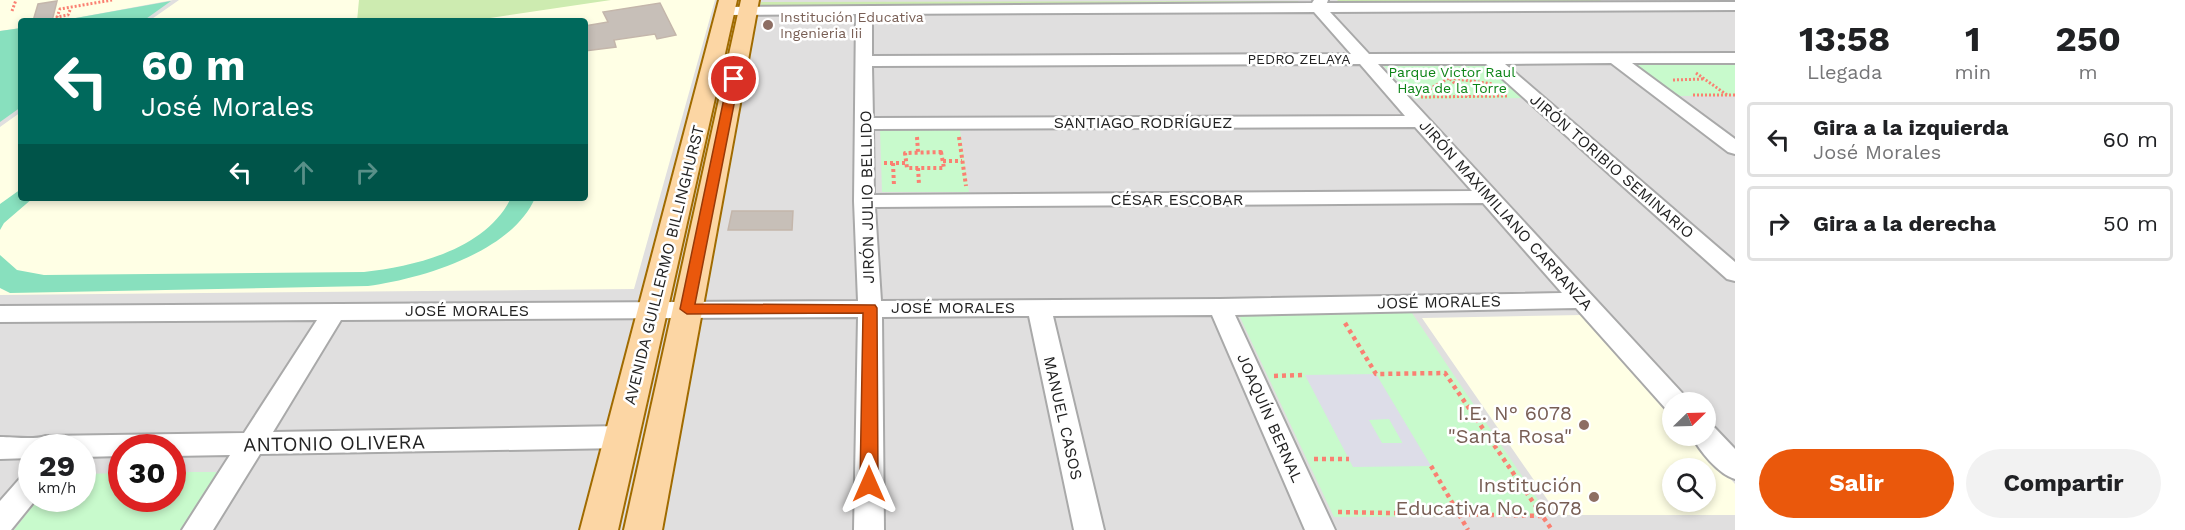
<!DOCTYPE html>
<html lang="es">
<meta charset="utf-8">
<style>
body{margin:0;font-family:"Work Sans",sans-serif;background:#f2f2f2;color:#202124;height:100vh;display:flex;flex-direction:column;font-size:22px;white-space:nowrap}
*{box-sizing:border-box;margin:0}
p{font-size:20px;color:#757577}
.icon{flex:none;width:33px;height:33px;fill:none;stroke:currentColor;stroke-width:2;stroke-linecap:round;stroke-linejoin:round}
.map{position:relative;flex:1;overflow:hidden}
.drawer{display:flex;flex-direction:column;background:#fff;width:450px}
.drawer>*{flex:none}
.banner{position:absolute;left:18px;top:18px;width:570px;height:183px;border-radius:6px;box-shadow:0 3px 9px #0003;background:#00695c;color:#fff;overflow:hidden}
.needle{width:39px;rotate:67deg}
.controls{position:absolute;left:1662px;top:392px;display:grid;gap:12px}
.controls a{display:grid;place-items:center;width:54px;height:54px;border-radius:50%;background:#fff;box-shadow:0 3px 9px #0003;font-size:30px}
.speed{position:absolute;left:18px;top:434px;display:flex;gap:12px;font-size:30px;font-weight:700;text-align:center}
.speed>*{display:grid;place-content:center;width:78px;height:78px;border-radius:50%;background:#fff;box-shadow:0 3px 9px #0003;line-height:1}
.speed small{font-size:15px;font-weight:400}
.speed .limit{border:9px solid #d22;background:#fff;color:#111}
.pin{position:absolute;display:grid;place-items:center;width:51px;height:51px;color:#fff;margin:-26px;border:3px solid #fff;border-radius:50%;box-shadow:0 2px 6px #0007}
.me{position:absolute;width:66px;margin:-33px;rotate:0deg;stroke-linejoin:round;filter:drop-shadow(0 0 4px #0008)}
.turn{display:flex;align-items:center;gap:21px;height:126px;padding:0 24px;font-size:27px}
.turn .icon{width:78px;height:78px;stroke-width:2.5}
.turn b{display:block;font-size:42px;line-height:51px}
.lanes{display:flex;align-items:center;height:57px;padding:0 24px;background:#0003;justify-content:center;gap:30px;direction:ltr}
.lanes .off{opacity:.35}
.eta{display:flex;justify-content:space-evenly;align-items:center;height:102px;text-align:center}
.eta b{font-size:36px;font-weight:700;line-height:42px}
.primary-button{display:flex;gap:12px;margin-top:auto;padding:12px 24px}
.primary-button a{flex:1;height:69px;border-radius:36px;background:#ea580c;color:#fff;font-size:24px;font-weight:700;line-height:69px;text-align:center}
.primary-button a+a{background:#f2f2f2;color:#202124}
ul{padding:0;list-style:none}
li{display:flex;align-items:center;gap:18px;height:75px;margin:0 12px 9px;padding:0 12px;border:3px solid #e0e0e0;border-radius:6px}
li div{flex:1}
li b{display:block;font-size:22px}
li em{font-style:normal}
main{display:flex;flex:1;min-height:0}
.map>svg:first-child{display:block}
.residential{fill:#e0dfdf;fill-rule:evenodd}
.education{fill:#ffffe5;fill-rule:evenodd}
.grass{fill:#cdebb0}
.park{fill:#c8facc}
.pitch{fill:#88e0be}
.plaza{fill:#dddde8;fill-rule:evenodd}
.building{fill:#c7bfb8;stroke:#c4b6ab;stroke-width:1.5}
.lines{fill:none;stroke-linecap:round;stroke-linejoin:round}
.minor-casing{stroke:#a9a9a9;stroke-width:4}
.major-casing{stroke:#a06b00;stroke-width:4}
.path-far2{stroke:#fa8072;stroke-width:3;stroke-dasharray:2 2;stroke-linecap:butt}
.path-far1{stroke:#fa8072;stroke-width:4;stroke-dasharray:3 3;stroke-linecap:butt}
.path{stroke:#fa8072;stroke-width:4.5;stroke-dasharray:4 4;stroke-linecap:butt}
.minor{fill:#fff;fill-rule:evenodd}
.major{fill:#fcd6a4;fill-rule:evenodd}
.route{fill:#ea580c;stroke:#983908;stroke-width:1.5}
.education-dot{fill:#8d6e63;stroke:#fff;stroke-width:2}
.labels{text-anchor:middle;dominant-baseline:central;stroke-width:5;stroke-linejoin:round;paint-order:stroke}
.far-education-label{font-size:14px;fill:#785e54;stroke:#fff;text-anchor:start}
.far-street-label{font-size:14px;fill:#222;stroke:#fff}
.far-park-label{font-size:14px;fill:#0c8416;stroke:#fff}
.street-label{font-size:16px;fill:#222;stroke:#fff}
.near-education-label{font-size:20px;fill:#785e54;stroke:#fff;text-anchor:end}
.near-street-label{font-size:20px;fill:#222;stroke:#fff}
</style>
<main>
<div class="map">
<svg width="1735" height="530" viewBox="0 0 1735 530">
<rect width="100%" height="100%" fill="#f2efe9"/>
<path class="residential" d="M0,0h1735v530h-1735zM21,21h564v177h-564zM1672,402h34v33h-34zM32,447h50v51h-50zM122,447h50v51h-50zM1672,468h34v33h-34z"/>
<g class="education">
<polygon points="0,0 173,0 59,21 21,21 21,28 0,31"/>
<polygon points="179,0 715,0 634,289 0,295 0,127 21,112 21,198 585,198 585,21 149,21"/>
<path d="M1583,315l89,99v21h19l44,49v31h-177l-136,-197zM1672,468h34v33h-34z"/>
</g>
<g class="grass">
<polygon points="359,0 611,0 470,21 357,21"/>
<polygon points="1337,0 1600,0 1606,4 1341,4"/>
<polygon points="1298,1 1302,6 760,6 761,2"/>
</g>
<g class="park">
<polygon points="1628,61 1730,61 1735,64 1735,96 1675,96"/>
<polygon points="1486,62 1526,98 1415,99 1381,63"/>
<polygon points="880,130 960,130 969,192 882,192"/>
<polygon points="1238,313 1412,313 1549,516 1334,517"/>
<polygon points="173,472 217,472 180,530 14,530 39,498 82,498 83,474 121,473 122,498 172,498"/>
</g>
<g class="pitch">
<polygon points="171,1 143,21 59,21"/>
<polygon points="21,28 21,107 0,122 0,31"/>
<polygon points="21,189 21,198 33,198 4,223 0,230 0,204"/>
<path d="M511,198h24c-23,54 -114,81 -167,88l-358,7 -10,-5v-33l17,15 27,5 320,-3c53,-6 122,-23 147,-74z"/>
</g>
<path class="plaza" d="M1376,374l55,92 -78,1 -48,-92zM1389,419l13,23v1h-20l-13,-23z"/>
<g class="building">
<polygon points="57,1 52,21 33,21 38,4"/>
<polygon points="660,3 676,35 657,39 655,34 614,40 616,47 585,51 585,26 608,22 603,12"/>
<polygon points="732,211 793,211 792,230 728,230"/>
</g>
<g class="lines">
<g class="minor-casing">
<g id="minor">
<path d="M1314,0h14l-1,3 408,-1v8l-405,2 39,42 366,-1v10h-103l103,76v15l-7,-2 -117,-89 -106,1 230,198v19l-8,-2 -241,-215h-108l306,331 4,7h-16v9l-6,-2 -90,-101 -341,7 100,215h-30l-93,-215 -159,1 51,214h-30l-45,-214 -147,1 2,213h-30l4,-213 -517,3 -68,112 349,-6 10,4 4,7 -4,7 -10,4 -362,6 -47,76h-31l48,-75 -58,1v-9h-50v9l-40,1v-10h-50v11l-32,1v-22c13,0 35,3 45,-1l199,-3 73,-113 -317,2v-16l858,-5 -4,-100 2,-187 -130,1 -8,-5 3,-3 591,-4zM1314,12l37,42 -479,2v-42zM1360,64l45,52 -532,2 -1,-52zM1415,127l57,64 -598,4 -1,-66zM1483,203l79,90 -342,6 -339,2 -6,-94z"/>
<path d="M1706,425l9,3 20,21v30c-17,-5 -35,-28 -44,-44h15z"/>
<polygon points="32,473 32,498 37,498 11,530 0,530 0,501 22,476"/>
</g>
</g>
<g class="major-casing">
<g id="major">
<polygon points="719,0 737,0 618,530 580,530"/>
<polygon points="741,0 759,0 662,530 624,530"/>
</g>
</g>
<g class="path-far2">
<polyline points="70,10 68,15 57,17 60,9 112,0"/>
<polyline points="12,11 16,0"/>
<polyline points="1696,73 1727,95"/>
<polyline points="1450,78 1493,84"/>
<polyline points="1450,79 1468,96"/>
<polyline points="1673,80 1704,79"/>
<polyline points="1419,95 1449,78 1444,76"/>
<polyline points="1693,95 1735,95"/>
<polyline points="1421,97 1507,96"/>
</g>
<g class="path-far1">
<polyline points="917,137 918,152"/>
<polyline points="959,137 966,186"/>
<polygon points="941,152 944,168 907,168 905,153"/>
<polyline points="943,161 962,161"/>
<polyline points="884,163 906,163"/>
<polyline points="893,163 894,186"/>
<polyline points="918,168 919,185"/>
</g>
<g class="path">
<polyline points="1345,323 1376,374 1445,373 1552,530"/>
<polyline points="1274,376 1305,375"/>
<polyline points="1314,459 1349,459"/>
<polyline points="1431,466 1468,530"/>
<polyline points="1338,512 1542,516"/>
</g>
<use href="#minor" class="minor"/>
<use href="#major" class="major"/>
</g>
<polygon class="route" points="734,75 739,79 695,304 875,305 877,308 878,484 875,489 869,491 863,489 860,484 863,313 687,314 680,309 728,79"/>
<g class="education-dot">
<circle cx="768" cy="25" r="6"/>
<circle cx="1584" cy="425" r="6"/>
<circle cx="1594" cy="497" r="6"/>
</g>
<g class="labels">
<g class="far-education-label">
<text x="780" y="17">Institución Educativa<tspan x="780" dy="16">Ingenieria Iii</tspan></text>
</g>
<g class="far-street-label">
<text x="1299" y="59">PEDRO ZELAYA</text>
</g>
<g class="far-park-label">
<text x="1452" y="72">Parque Victor Raul<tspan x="1452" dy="16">Haya de la Torre</tspan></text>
</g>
<g class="street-label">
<text x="1143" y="122">SANTIAGO RODRÍGUEZ</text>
<text transform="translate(1612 166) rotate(41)">JIRÓN TORIBIO SEMINARIO</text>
<text transform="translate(867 197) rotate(-91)">JIRÓN JULIO BELLIDO</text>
<text x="1177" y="199">CÉSAR ESCOBAR</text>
<text transform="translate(1506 215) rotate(48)">JIRÓN MAXIMILIANO CARRANZA</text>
<text transform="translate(664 265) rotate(-76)">AVENIDA GUILLERMO BILLINGHURST</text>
<text transform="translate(1439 302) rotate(-1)">JOSÉ MORALES</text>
<text x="953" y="307">JOSÉ MORALES</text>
<text x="467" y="310">JOSÉ MORALES</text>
<text transform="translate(1063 418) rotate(77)">MANUEL CASOS</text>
<text transform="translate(1270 418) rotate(66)">JOAQUÍN BERNAL</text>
</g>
<g class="near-education-label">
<text x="1572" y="413">I.E. N° 6078<tspan x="1572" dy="23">"Santa Rosa"</tspan></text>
<text x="1582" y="485">Institución<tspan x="1582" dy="23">Educativa No. 6078</tspan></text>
</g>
<g class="near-street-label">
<text transform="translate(334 443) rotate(-1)">ANTONIO OLIVERA</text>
</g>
</g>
</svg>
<div class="controls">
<a><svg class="needle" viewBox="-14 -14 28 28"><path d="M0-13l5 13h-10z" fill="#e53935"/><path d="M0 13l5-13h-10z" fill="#757577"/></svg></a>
<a><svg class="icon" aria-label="search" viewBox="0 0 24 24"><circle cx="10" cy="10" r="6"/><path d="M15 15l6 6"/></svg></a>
</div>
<div class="speed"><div>29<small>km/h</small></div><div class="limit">30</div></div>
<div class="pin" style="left:734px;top:79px;background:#d93025"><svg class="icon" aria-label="arrive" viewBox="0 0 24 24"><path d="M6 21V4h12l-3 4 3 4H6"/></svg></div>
<svg class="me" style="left:869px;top:484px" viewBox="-20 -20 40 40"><path d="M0-17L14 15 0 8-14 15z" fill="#ea580c" stroke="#fff" stroke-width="4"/></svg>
<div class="banner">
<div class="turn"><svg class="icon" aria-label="left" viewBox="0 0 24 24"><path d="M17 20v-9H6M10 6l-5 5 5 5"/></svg><div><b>60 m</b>José Morales</div></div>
<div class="lanes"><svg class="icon" aria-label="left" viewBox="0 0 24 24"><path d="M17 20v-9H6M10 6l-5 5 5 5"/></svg><svg class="icon off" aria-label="ahead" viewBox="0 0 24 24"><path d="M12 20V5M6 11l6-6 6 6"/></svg><svg class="icon off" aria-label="right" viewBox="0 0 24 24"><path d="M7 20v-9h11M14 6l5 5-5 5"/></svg></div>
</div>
</div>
<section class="drawer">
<div class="eta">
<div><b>13:58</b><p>Llegada</p></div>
<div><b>1</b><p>min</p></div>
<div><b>250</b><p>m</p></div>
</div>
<ul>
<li><svg class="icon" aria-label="left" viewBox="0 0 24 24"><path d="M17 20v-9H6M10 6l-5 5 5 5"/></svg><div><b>Gira a la izquierda</b><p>José Morales</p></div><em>60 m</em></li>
<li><svg class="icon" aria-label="right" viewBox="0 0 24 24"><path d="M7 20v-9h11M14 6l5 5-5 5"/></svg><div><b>Gira a la derecha</b></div><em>50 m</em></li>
</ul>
<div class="primary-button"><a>Salir</a><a>Compartir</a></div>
</section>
</main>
